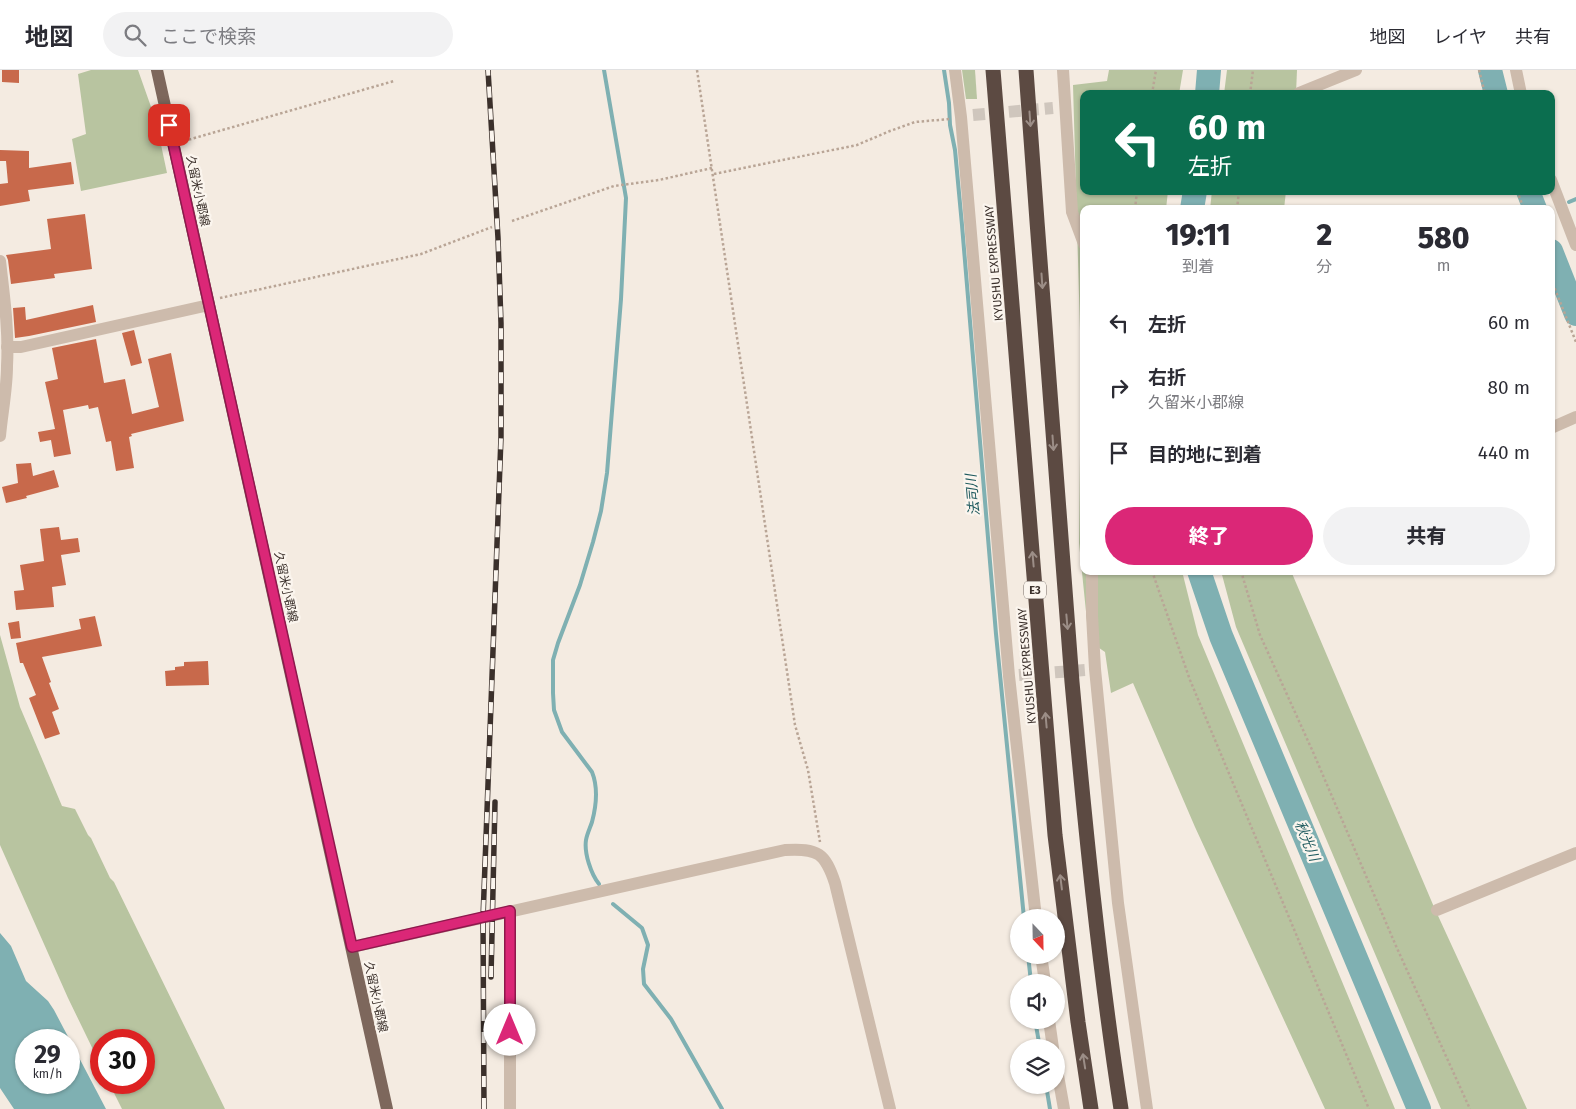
<!DOCTYPE html>
<html lang="ja">
<meta charset="utf-8">
<style>
body{margin:0;font-family:"Fira Sans","Noto Sans JP",sans-serif;background:#f2f2f3;color:#2b2b33;height:100vh;display:flex;flex-direction:column;font-size:19px;white-space:nowrap}
*{box-sizing:border-box;margin:0}
p{font-size:16px;color:#7c7c81}
.icon{flex:none;width:28px;height:28px;fill:none;stroke:currentColor;stroke-width:2;stroke-linecap:round;stroke-linejoin:round}
.map{position:relative;flex:1;overflow:hidden}
.details{position:absolute;left:1080px;top:135px;width:475px;height:370px;display:flex;flex-direction:column;background:#fff;border-radius:10px;box-shadow:0 1px 4px #0004}
.details>*{flex:none}
.hud{position:absolute;left:1080px;top:20px;width:475px;height:105px;border-radius:10px;box-shadow:0 1px 4px #0004;background:#0b6e4f;color:#fff;overflow:hidden}
.needle{width:32px;rotate:158deg}
.buttons{position:absolute;left:1010px;top:839px;display:grid;gap:10px}
.buttons a{display:grid;place-items:center;width:55px;height:55px;border-radius:50%;background:#fff;box-shadow:0 1px 4px #0004;font-size:25px}
.speed{position:absolute;left:15px;top:959px;display:flex;gap:10px;font-size:25px;font-weight:700;text-align:center}
.speed>*{display:grid;place-content:center;width:65px;height:65px;border-radius:50%;background:#fff;box-shadow:0 1px 4px #0004;line-height:1}
.speed small{font-size:12px;font-weight:400}
.speed .limit{border:8px solid #d22;background:#fff;color:#111}
.pin{position:absolute;display:grid;place-items:center;width:42px;height:42px;color:#fff;margin:-21px;border-radius:10px;box-shadow:0 2px 8px #0006}
.me{position:absolute;width:55px;margin:-28px;rotate:0deg;stroke-linejoin:round;filter:drop-shadow(0 0 4px #0008)}
.turn{display:flex;align-items:center;gap:18px;height:105px;padding:0 25px;font-size:22px}
.turn .icon{width:65px;height:65px;stroke-width:2.5}
.turn b{display:block;font-size:35px;line-height:42px}
.eta{display:flex;justify-content:space-evenly;align-items:center;height:85px;text-align:center}
.eta b{font-size:30px;font-weight:800;line-height:35px}
.primary-button{display:flex;gap:10px;margin-top:auto;padding:10px 25px}
.primary-button a{flex:1;height:58px;border-radius:30px;background:#db2777;color:#fff;font-size:20px;font-weight:800;line-height:58px;text-align:center}
.primary-button a+a{background:#f2f2f3;color:#2b2b33}
ul{padding:0;list-style:none}
li{display:flex;align-items:center;gap:15px;height:65px;padding:0 25px}
li div{flex:1}
li b{display:block;font-size:19px}
li em{font-style:normal}
header{display:flex;align-items:center;gap:30px;box-sizing:border-box;height:70px;padding:0 25px;background:#fff;border-bottom:1px solid #e1e1e2}
header strong{font-size:24px}
nav{display:flex;gap:28px;margin-inline-start:auto;font-size:18px}
.search{width:350px;height:45px;background:#f2f2f3;display:flex;align-items:center;gap:12px;box-sizing:border-box;padding:0 18px;border-radius:28px;color:#7c7c81;font-size:19px}
.map>svg:first-child{display:block}
.green{fill:#b8c4a0}
.water{fill:#7fb0b2;fill-rule:evenodd}
.lines{fill:none;stroke-linecap:round;stroke-linejoin:round}
.stream{stroke:#7fb0b2;stroke-width:4}
.river{stroke:#7fb0b2;stroke-width:24}
.building{fill:#c8694b}
.minor-tunnel{stroke:#cfc6bd;stroke-width:12;stroke-dasharray:12 6;stroke-linecap:butt}
.path{stroke:#b9a596;stroke-width:2.5;stroke-dasharray:2.5 2.5;stroke-linecap:butt}
.minor{stroke:#cdbbac;stroke-width:12}
.tertiary{stroke:#cdbbac;stroke-width:12}
.primary{stroke:#7d675c;stroke-width:12}
.motorway{stroke:#5c4a42;stroke-width:15}
.rail-casing{stroke:#3b302b;stroke-width:5.5}
.rail{stroke:#fbf5ee;stroke-width:4;stroke-dasharray:11;stroke-linecap:butt}
.oneway{stroke:#9c8e87}
.route-casing{stroke:#8e194d;stroke-width:12}
.route{stroke:#db2777;stroke-width:9}
.labels{text-anchor:middle;dominant-baseline:central;stroke-width:4.5;stroke-linejoin:round;paint-order:stroke}
.shield{fill:#fbf5ee;stroke:#756b66;stroke-width:1}
.shield-label{font-size:11px;font-weight:bold;fill:#3b302b}
.street-label{font-size:12px;fill:#3b302b;stroke:#fbf5ee}
.water-label{font-size:14px;font-style:italic;fill:#1f5a5e;stroke:#fbf5ee}
</style>
<header>
<strong>地図</strong>
<div class="search"><svg class="icon" aria-label="search" viewBox="0 0 24 24"><circle cx="10" cy="10" r="6"/><path d="M15 15l6 6"/></svg>ここで検索</div>
<nav><a>地図</a><a>レイヤ</a><a>共有</a></nav>
</header>
<div class="map">
<svg width="1576" height="1039" viewBox="0 0 1576 1039">
<rect width="100%" height="100%" fill="#f4ebe1"/>
<g class="green">
<polygon points="91,0 138,0 156,51 167,103 81,121 72,69 86,64 78,4"/>
<polygon points="962,0 975,0 977,29 966,29"/>
<polygon points="1109,0 1183,0 1179,24 1084,24 1084,121 1168,121 1166,139 1084,139 1084,501 1182,501 1198,565 1395,1039 1325,1039 1195,757 1133,613 1111,623 1105,582 1089,571 1079,473 1081,296 1073,15 1107,11"/>
<polygon points="1227,0 1297,0 1296,24 1224,24"/>
<polygon points="1212,121 1286,121 1284,139 1210,139"/>
<polygon points="1221,501 1291,501 1434,837 1527,1039 1441,1039 1236,557"/>
<polygon points="0,565 20,637 62,736 75,739 88,765 91,768 110,808 114,812 225,1039 122,1039 109,1013 144,1012 144,970 101,970 101,996 68,928 0,775"/>
</g>
<path class="water" d="M0,863l11,13 15,35 22,20 6,9 52,99h-92l-14,-21zM26,970h43v42h-43z"/>
<g class="lines">
<g class="stream">
<polyline points="944,0 949,33 950,55 955,80 962,155 996,564 1024,848"/>
<polyline points="1569,132 1576,129"/>
<path d="M599,814c-8,-10 -15,-31 -13,-44 1,-6 4,-12 6,-18 4,-15 6,-35 0,-50l-30,-40 -8,-22 -1,-17v-33l5,-17 22,-58 13,-43 8,-31 6,-38 14,-174 5,-101 -22,-128"/>
<polyline points="613,834 642,858 648,875 643,899 644,914 671,949 722,1039"/>
<polyline points="1028,885 1031,912"/>
<polyline points="1035,950 1040,978"/>
<polyline points="1046,1015 1050,1039"/>
</g>
<g class="river">
<polyline points="1490,0 1496,24"/>
<polyline points="1207,24 1209,0"/>
<polyline points="1528,121 1535,139"/>
<polyline points="1192,139 1195,121"/>
<polyline points="1551,181 1576,244"/>
<polyline points="1199,501 1221,566 1419,1039"/>
</g>
</g>
<g class="building">
<polygon points="2,0 19,0 19,13 2,12"/>
<polygon points="0,80 29,81 29,98 71,92 74,114 28,120 30,131 0,136 0,114 8,113 6,91 0,91"/>
<polygon points="85,144 92,199 54,204 55,208 11,214 8,190 6,185 51,179 47,149"/>
<polygon points="93,235 96,252 29,266 15,268 13,238 25,237 26,250"/>
<polygon points="134,260 142,293 131,296 122,263"/>
<polygon points="96,269 104,313 125,309 132,344 159,337 148,289 171,283 184,351 131,364 132,366 129,367 134,398 116,401 111,371 106,372 98,337 89,339 88,335 63,340 71,384 54,387 51,370 40,372 38,362 55,359 45,312 58,309 52,278"/>
<polygon points="31,393 33,406 54,400 59,417 26,426 27,428 6,433 2,417 18,413 16,394"/>
<polygon points="59,457 61,470 78,468 80,482 61,485 66,515 52,517 54,537 16,540 14,521 24,520 20,495 44,491 40,459"/>
<polygon points="95,546 102,576 42,587 51,612 49,613 59,639 52,642 60,664 45,669 29,628 36,625 23,593 20,593 16,573 81,559 79,549"/>
<polygon points="19,551 21,568 11,569 8,553"/>
<polygon points="208,591 209,615 166,616 165,601 175,600 175,597 184,596 184,592"/>
</g>
<g class="lines">
<g class="minor-tunnel">
<polyline points="973,45 1053,38"/>
<polyline points="1019,605 1086,600"/>
</g>
<g class="path">
<polyline points="697,0 795,655 808,700 820,772"/>
<polyline points="1479,0 1485,24"/>
<polyline points="1152,24 1156,0"/>
<polyline points="1250,24 1253,0"/>
<polyline points="184,71 394,11"/>
<polyline points="714,104 857,75 890,61 915,52 950,49"/>
<polyline points="1517,121 1524,139"/>
<polyline points="1135,139 1137,121"/>
<polyline points="1237,139 1239,121"/>
<polyline points="512,151 614,116 659,110 712,98"/>
<polyline points="1551,209 1576,272"/>
<polyline points="220,228 421,184 492,157"/>
<polyline points="1152,501 1190,610 1369,1039"/>
<polyline points="1241,501 1260,565 1313,682 1396,876 1470,1039"/>
</g>
<g class="minor">
<polyline points="955,0 961,47 1009,606 1036,848"/>
<polyline points="1063,0 1072,142 1084,174"/>
<polyline points="1299,23 1356,0"/>
<path d="M0,191c4,35 9,70 7,105 0,23 -5,47 -7,70"/>
<polyline points="7,277 21,277 209,235"/>
<polyline points="1551,358 1576,347"/>
<polyline points="1092,501 1092,545 1095,599 1118,833 1147,1039"/>
<polyline points="1437,840 1576,783"/>
<polyline points="1041,885 1045,912"/>
<polyline points="1049,950 1053,978"/>
<polyline points="1056,994 1064,1039"/>
<polyline points="510,1039 510,841"/>
</g>
<g class="tertiary">
<polyline points="1516,0 1521,24"/>
<polyline points="1551,110 1576,175"/>
<path d="M352,877l433,-97c33,-2 40,3 50,33l55,226"/>
</g>
<polyline class="primary" points="157,0 387,1039"/>
<g class="motorway">
<polyline points="993,0 1055,765 1078,952 1091,1039"/>
<path d="M1026,0c15,204 29,408 46,612 13,143 27,285 49,427"/>
</g>
<g class="rail-casing">
<g id="rail">
<polyline points="491,907 495,732"/>
<polyline points="484,1039 483,848 501,367 501,253 498,168 488,0"/>
</g>
</g>
<use href="#rail" class="rail"/>
</g>
<defs><path id="oneway-shaft" d="M-6 0H5M1.5-3L5.5 0L1.5 3" fill="none" stroke-width="1.6" stroke-linecap="round" stroke-linejoin="round" transform="scale(1.25)"/></defs>
<g class="oneway">
<use href="#oneway-shaft" transform="translate(1030 49) rotate(86)"/>
<use href="#oneway-shaft" transform="translate(1042 211) rotate(86)"/>
<use href="#oneway-shaft" transform="translate(1053 373) rotate(86)"/>
<use href="#oneway-shaft" transform="translate(1033 489) rotate(-95)"/>
<use href="#oneway-shaft" transform="translate(1067 552) rotate(85)"/>
<use href="#oneway-shaft" transform="translate(1046 650) rotate(-95)"/>
<use href="#oneway-shaft" transform="translate(1061 812) rotate(-97)"/>
<use href="#oneway-shaft" transform="translate(1084 991) rotate(-99)"/>
</g>
<g class="lines">
<g class="route-casing">
<polyline id="route" points="169,55 352,877 510,841 510,960"/>
</g>
<use href="#route" class="route"/>
</g>
<g class="labels">
<rect class="shield" x="1024" y="511.5" width="22" height="17" rx="4"/>
<g class="shield-label">
<text x="1035" y="520">E3</text>
</g>
<g class="street-label">
<text transform="translate(198 121) rotate(78)">久留米小郡線</text>
<text transform="translate(994 193) rotate(-95)">KYUSHU EXPRESSWAY</text>
<text transform="translate(286 517) rotate(78)">久留米小郡線</text>
<text transform="translate(1027 596) rotate(-95)">KYUSHU EXPRESSWAY</text>
<text transform="translate(376 927) rotate(78)">久留米小郡線</text>
</g>
<g class="water-label">
<text transform="translate(973 425) rotate(-95)">法司川</text>
<text transform="translate(1307 771) rotate(67)">秋光川</text>
</g>
</g>
</svg>
<div class="buttons">
<a><svg class="needle" viewBox="-14 -14 28 28"><path d="M0-13l5 13h-10z" fill="#e53935"/><path d="M0 13l5-13h-10z" fill="#7c7c81"/></svg></a>
<a><svg class="icon" aria-label="sound" viewBox="0 0 24 24"><path d="M4 9h4l5-4v14l-5-4H4zM17 9q2 3 0 6"/></svg></a>
<a><svg class="icon" aria-label="layers" viewBox="0 0 24 24"><path d="M12 4l9 5-9 5-9-5zM3 14l9 5 9-5"/></svg></a>
</div>
<div class="speed"><div>29<small>km/h</small></div><div class="limit">30</div></div>
<div class="pin" style="left:169px;top:55px;background:#d93025"><svg class="icon" aria-label="arrive" viewBox="0 0 24 24"><path d="M6 21V4h12l-3 4 3 4H6"/></svg></div>
<svg class="me" style="left:510px;top:960px" viewBox="-20 -20 40 40"><circle r="19" fill="#fff"/><path d="M0-13L10 11 0 6-10 11z" fill="#db2777"/></svg>
<div class="hud">
<div class="turn"><svg class="icon" aria-label="left" viewBox="0 0 24 24"><path d="M17 20v-9H6M10 6l-5 5 5 5"/></svg><div><b>60 m</b>左折</div></div>
</div>
<section class="details">
<div class="eta">
<div><b>19:11</b><p>到着</p></div>
<div><b>2</b><p>分</p></div>
<div><b>580</b><p>m</p></div>
</div>
<ul>
<li><svg class="icon" aria-label="left" viewBox="0 0 24 24"><path d="M17 20v-9H6M10 6l-5 5 5 5"/></svg><div><b>左折</b></div><em>60 m</em></li>
<li><svg class="icon" aria-label="right" viewBox="0 0 24 24"><path d="M7 20v-9h11M14 6l5 5-5 5"/></svg><div><b>右折</b><p>久留米小郡線</p></div><em>80 m</em></li>
<li><svg class="icon" aria-label="arrive" viewBox="0 0 24 24"><path d="M6 21V4h12l-3 4 3 4H6"/></svg><div><b>目的地に到着</b></div><em>440 m</em></li>
</ul>
<div class="primary-button"><a>終了</a><a>共有</a></div>
</section>
</div>
